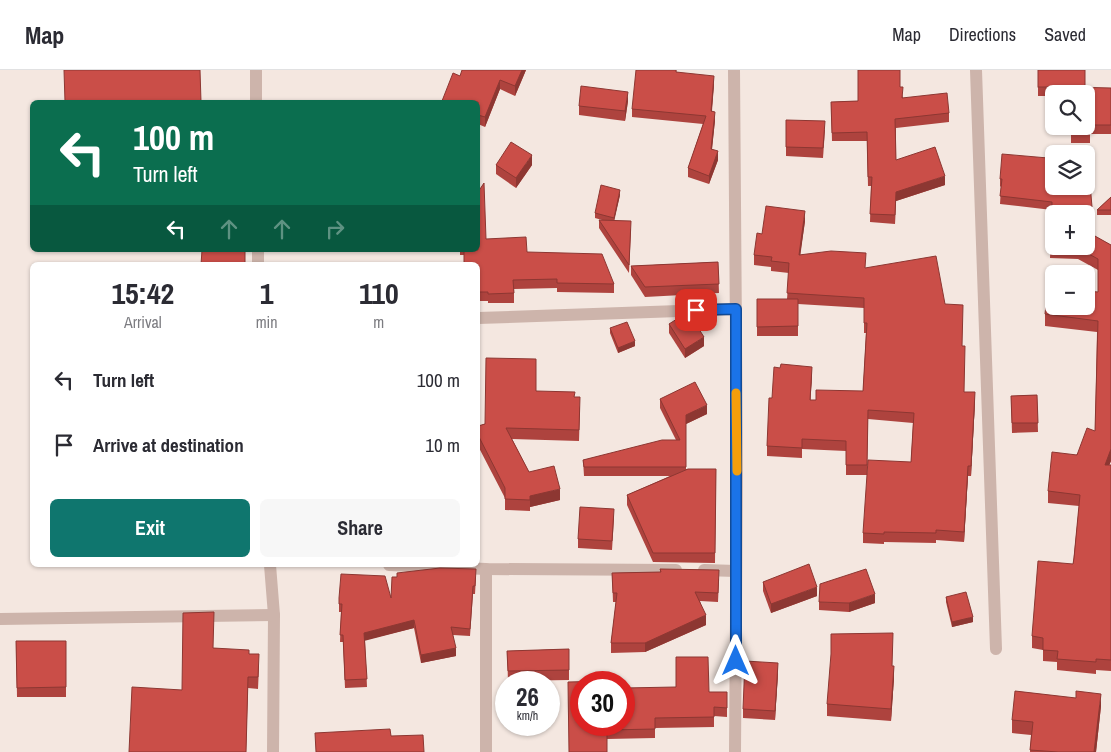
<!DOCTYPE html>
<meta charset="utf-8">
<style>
body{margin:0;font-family:"Archivo Narrow",sans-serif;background:#f7f7f7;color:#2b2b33;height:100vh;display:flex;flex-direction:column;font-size:19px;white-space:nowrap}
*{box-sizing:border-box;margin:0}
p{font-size:16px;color:#7c7c81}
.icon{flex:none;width:28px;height:28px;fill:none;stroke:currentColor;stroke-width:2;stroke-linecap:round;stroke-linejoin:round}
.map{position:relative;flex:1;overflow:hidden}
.details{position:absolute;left:30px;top:192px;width:450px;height:305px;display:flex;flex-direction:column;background:#fff;border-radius:8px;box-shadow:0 1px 4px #0004}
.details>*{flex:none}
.top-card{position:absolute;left:30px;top:30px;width:450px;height:152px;border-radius:8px;box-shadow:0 1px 4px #0004;background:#0b6e4f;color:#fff;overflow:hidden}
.tools{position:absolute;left:1045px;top:15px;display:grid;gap:10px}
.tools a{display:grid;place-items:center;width:50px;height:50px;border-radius:8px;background:#fff;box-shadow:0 1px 4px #0004;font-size:25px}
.speed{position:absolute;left:495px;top:601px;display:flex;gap:10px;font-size:25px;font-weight:700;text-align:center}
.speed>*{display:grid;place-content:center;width:65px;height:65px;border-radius:50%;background:#fff;box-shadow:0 1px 4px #0004;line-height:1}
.speed small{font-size:12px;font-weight:400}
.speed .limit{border:8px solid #d22;background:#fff;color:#111}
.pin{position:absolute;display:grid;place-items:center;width:42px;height:42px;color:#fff;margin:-21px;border-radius:10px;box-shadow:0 2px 8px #0006}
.me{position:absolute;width:55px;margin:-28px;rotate:0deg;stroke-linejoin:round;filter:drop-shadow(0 0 4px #0008)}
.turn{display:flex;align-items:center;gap:18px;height:105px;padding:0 20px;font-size:22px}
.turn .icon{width:65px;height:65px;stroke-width:2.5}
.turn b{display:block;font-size:35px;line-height:42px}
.lanes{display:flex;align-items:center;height:48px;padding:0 20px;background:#0003;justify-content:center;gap:25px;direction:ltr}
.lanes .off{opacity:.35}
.eta{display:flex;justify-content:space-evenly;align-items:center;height:85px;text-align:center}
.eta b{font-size:30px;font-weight:800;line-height:35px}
.primary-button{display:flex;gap:10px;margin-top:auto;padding:10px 20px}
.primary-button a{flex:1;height:58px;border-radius:8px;background:#0f766e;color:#fff;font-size:20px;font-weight:800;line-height:58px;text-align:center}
.primary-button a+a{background:#f7f7f7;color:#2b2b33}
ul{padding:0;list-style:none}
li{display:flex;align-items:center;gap:15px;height:65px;padding:0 20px}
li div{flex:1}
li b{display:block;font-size:19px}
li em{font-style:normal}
header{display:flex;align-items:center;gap:30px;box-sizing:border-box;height:70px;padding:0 25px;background:#fff;border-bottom:1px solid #e1e1e2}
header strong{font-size:24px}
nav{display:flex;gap:28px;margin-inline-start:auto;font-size:18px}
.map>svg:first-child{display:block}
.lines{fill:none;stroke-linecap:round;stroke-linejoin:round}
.street{stroke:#cdb4ab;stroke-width:12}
.wall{fill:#ae433e}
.shaded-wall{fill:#8d3732}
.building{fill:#ca4e48;stroke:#8d3732;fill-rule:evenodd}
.route-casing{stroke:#114b97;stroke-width:12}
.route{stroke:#1a73e8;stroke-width:9}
.slow{stroke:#f59e0b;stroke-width:9}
</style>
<header>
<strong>Map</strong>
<nav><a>Map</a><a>Directions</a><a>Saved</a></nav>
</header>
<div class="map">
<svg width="1111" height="682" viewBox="0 0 1111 682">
<rect width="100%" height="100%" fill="#f4e7e0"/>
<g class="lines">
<g class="street">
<polyline points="256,0 256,32"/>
<polyline points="734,0 737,400 735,682"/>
<polyline points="976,0 996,579"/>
<polyline points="258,180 258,195"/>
<polyline points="478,248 736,239"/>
<polyline points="270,495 274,545 273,682"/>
<polyline points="389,495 486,499 676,500"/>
<polyline points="486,499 486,682"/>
<polyline points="704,500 736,501"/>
<polyline points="0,549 274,545"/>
</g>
</g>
<g class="wall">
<polygon points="526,0 515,26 500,19 485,57 478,54 478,32 442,32 442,31 460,6"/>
<polygon points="677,0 676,2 714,14 712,41 715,50 712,79 718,90 709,114 688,107 688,98 703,54 632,47 632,39"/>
<polygon points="1038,0 1085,18 1111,18 1111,64 1090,64 1090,73 1071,73 1071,56 1086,24 1054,24 1054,26 1038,26"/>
<polygon points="900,17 903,28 949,43 949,52 896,58 896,90 945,115 896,131 895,154 870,152 871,116 868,116 867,71 832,71 831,32 858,31"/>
<polygon points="628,31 625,51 579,45 579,36"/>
<polygon points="786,50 825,60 823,88 786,86"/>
<polygon points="1047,80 1092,137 1092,145 1086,145 1086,144 1054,144 1111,175 1111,391 1109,395 1111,395 1111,601 1096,600 1096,604 1057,600 1057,592 1043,591 1043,580 1032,578 1032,566 1073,494 1079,436 1048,433 1048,421 1095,361 1097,262 1045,256 1045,244 1098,222 1098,200 1078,189 1050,188 1052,140 1000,134 1001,117 1000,116 1000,109 1047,88"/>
<polygon points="496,95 532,95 516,118 496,104"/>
<polygon points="620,125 614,150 631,159 629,203 599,158 599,150 602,150 595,148 595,143"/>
<polygon points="1111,127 1111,145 1097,145 1097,140"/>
<polygon points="805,151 800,185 865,198 945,234 962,276 964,322 975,332 971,406 968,406 964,472 936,470 936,473 884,472 884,474 863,473 863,463 911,392 913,353 868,349 867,405 846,405 846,381 802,379 802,388 767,386 767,376 772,328 812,306 810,330 816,330 863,321 866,263 864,263 864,238 798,234 798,266 757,266 757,229 787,229 789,203 771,201 771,197 754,195 754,185 762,164"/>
<polygon points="486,169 527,182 614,214 614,223 557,222 557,218 514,219 514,233 488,233 488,231 478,231 478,195 464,185 460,185 460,180 478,180"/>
<polygon points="718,192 719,223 645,227 631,205 631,196"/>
<polygon points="669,254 704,276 685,288 669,263"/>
<polygon points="610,258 635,276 618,283 610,263"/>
<polygon points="536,321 575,327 580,338 579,371 512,369 529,402 560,430 530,437 530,441 505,440 505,428 478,376 478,356 485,354"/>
<polygon points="1037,325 1038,362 1012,363 1011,326"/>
<polygon points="660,329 707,344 686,354 686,399 716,399 715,493 653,492 627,435 627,425 670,406 584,406 583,390 676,370 660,338"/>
<polygon points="614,448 612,480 578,478 578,469"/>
<polygon points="660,499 719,509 718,532 700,531 706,555 645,582 611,583 611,573 616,532 613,532 612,503 660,502"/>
<polygon points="397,503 476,507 475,524 473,524 470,566 453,565 456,586 421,593 414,558 365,570 367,617 345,618 343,572 340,572 341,542 339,542 339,528 391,528 397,507"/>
<polygon points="763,512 817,526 771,543 763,521"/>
<polygon points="946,527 973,552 952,557 946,532"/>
<polygon points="819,532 875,533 849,542 819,540"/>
<polygon points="16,571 66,571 66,627 17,627"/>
<polygon points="214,578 249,584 259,596 258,619 248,618 246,682 129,682 182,620"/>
<polygon points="569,579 569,610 508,611 507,581"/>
<polygon points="893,596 894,608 891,651 827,646 827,634"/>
<polygon points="778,603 775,650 743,648 743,639"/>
<polygon points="709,622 727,622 727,647 714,646 714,657 655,658 655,668 607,669 581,655"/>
<polygon points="1076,628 1101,636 1096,682 1030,682 1031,665 1012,663 1012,650"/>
</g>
<g class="shaded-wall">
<polygon points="522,0 526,0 515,26 515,16"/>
<polygon points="714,6 714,14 711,49 711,41"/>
<polygon points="500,10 500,19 485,57 485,47"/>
<polygon points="628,22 628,31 625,51 625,41"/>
<polygon points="715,42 715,50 711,88 711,79"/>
<polygon points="718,81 718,90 709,114 709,106"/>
<polygon points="532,85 532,95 516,118 516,108"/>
<polygon points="945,106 945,115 896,131 895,154 896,122"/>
<polygon points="620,120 620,125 614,152 614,148"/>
<polygon points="805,141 805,151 799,195 799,185"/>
<polygon points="704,267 704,276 685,288 685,279"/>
<polygon points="635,271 635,276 618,283 618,278"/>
<polygon points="812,297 812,306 810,339 810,330"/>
<polygon points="975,322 975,332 971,406 971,396"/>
<polygon points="707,335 707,344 686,354 686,406 686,345"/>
<polygon points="1111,379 1111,391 1105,406 1105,395"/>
<polygon points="968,396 968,406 964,472 964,462"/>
<polygon points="560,419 560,430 530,437 530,426"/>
<polygon points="817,517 817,526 771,543 771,534"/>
<polygon points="875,524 875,533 849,542 849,533"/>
<polygon points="706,545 706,555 645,582 645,573"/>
<polygon points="973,547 973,552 952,557 952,552"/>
<polygon points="414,550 414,558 364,571 364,563"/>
<polygon points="456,578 456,586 421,593 421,585"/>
<polygon points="778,593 778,603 775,650 775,641"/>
<polygon points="894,596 894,608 891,651 891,639"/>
<polygon points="1101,624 1101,636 1096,682 1094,682"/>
</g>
<g class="building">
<polygon points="64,0 200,0 201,32 65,32"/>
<polygon points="462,0 522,0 515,16 500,10 485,47 478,45 478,32 446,32 442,31 453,3 460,6"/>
<polygon points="636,0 676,0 676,2 714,6 711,41 715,42 711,79 718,81 709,106 688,98 706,46 632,39"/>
<polygon points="858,0 900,0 900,17 903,17 902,28 947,23 949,43 895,49 896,90 935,77 945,106 896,122 895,145 870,144 872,107 868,107 867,62 832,63 831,32 858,31"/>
<rect x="1038" y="0" width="47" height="17"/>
<polygon points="581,16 628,22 625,41 579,36"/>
<polygon points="1072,17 1111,18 1111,55 1090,55 1090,64 1071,64 1071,56 1086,56 1086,24 1072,24"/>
<polygon points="786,50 825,51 823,78 786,77"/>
<polygon points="511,72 532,85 516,108 496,95"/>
<path d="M1087,77l5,60 -40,1v-6l-52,-6 2,-17h-2l2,-25 46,4 -1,-8zM1054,84h32v32h-32z"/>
<polygon points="484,113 486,169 526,167 527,182 602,184 614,214 557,213 557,209 513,210 514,223 488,224 488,222 478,222 478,195 464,195 464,180 478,180 478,122"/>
<polygon points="601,115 620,120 614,148 595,143"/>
<polygon points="1111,127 1111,140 1097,140"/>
<polygon points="766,136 805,141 799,185 831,181 866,183 865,198 936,186 945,234 963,235 962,276 965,276 964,322 975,322 971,396 968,396 964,462 936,460 936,463 884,462 884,464 863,463 868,390 911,392 914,343 868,340 867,395 846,395 846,371 802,369 802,378 767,376 769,328 772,328 774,297 780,298 781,294 812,297 810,330 816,330 816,320 863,321 867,253 864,253 864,228 787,223 789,193 771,191 772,187 754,185 757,163 762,164"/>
<polygon points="1051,142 1054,144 1054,176 1086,176 1086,161 1111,175 1111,379 1105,395 1111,395 1111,590 1096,589 1096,592 1057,589 1058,581 1043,580 1043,568 1032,566 1038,491 1073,494 1074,488 1080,425 1048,421 1052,382 1077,385 1087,358 1095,361 1098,251 1045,244 1048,216 1054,217 1054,236 1086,236 1086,221 1098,222 1098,189 1078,178 1050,176"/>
<polygon points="599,150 631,151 629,195"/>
<polygon points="202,180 245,180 245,195 201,195"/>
<polygon points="718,192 719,214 645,217 631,196"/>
<polygon points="757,229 798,229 798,256 757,257"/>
<polygon points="688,242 704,267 685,279 669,254"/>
<polygon points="627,252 635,271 618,278 610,258"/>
<polygon points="486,288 536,289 536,321 575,322 574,327 580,327 579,360 506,358 529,402 554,396 560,419 530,426 530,430 505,429 505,418 478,365 478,356 485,354"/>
<polygon points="695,312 707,335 686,345 686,397 584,397 583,390 662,370 680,370 660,329"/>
<polygon points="1037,325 1038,353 1012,353 1011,326"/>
<polygon points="688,399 716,399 715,483 653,483 627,425"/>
<polygon points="580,437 614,439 612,471 578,469"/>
<polygon points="809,494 817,517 771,534 763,512"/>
<polygon points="440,498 476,499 475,516 473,516 470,559 451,557 456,578 421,585 414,550 364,563 367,609 345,610 343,565 340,565 342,534 339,534 339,528 341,504 385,506 391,528 392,507 397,507 397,503"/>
<polygon points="660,499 719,500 718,523 695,522 706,545 645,573 611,573 617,523 613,523 612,503 661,502"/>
<polygon points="866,499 875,524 849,533 819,532 820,514"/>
<polygon points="966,522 973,547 952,552 946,527"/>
<polygon points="214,542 213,578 249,580 249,584 259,584 258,607 248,607 246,682 129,682 132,617 182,620 183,543"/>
<polygon points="893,563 892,596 894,596 891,639 827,634 831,584 831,564"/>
<polygon points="16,571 66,571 66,617 17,618"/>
<polygon points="569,579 569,600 508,601 507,581"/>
<polygon points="676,587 708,587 709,622 727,622 727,638 714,637 714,647 655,648 655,659 607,660 607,682 569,682 568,612 608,611 608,612 581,612 581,655 624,655 624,618 676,617"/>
<polygon points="745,591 778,593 775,641 743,639"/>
<polygon points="1015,621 1076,628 1076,621 1101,624 1094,682 1058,682 1030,680 1033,652 1012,650"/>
<polygon points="390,659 391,666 423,665 424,682 316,682 315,663"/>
</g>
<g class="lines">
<g class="route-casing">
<polyline id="route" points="696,240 736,239 736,591"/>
</g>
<use href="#route" class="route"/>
<polyline class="slow" points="736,323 737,401"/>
</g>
</svg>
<div class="tools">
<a><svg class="icon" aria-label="search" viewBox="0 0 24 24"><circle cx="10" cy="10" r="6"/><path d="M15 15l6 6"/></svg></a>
<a><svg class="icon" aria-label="layers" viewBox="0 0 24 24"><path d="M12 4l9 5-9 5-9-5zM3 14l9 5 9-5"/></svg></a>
<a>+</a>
<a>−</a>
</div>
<div class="speed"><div>26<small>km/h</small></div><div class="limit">30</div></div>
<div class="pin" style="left:696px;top:240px;background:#d93025"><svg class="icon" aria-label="arrive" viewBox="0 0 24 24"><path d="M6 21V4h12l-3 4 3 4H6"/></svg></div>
<svg class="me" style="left:736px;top:591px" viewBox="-20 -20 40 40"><path d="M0-17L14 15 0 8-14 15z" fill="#1a73e8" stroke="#fff" stroke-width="4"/></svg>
<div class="top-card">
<div class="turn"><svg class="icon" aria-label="left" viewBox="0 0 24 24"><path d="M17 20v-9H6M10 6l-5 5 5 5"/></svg><div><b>100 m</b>Turn left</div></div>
<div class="lanes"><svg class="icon" aria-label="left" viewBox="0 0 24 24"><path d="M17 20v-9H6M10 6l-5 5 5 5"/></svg><svg class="icon off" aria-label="ahead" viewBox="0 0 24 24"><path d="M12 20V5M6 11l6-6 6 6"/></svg><svg class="icon off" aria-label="ahead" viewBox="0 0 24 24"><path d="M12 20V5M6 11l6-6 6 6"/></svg><svg class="icon off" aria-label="right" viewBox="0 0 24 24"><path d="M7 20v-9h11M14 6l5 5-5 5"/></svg></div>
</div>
<section class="details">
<div class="eta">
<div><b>15:42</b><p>Arrival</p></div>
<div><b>1</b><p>min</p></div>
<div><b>110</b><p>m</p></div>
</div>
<ul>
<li><svg class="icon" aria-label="left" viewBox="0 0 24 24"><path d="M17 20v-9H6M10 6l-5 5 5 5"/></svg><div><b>Turn left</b></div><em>100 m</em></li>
<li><svg class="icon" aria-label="arrive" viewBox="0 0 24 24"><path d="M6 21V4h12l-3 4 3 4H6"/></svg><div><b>Arrive at destination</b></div><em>10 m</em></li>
</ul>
<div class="primary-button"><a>Exit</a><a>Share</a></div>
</section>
</div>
